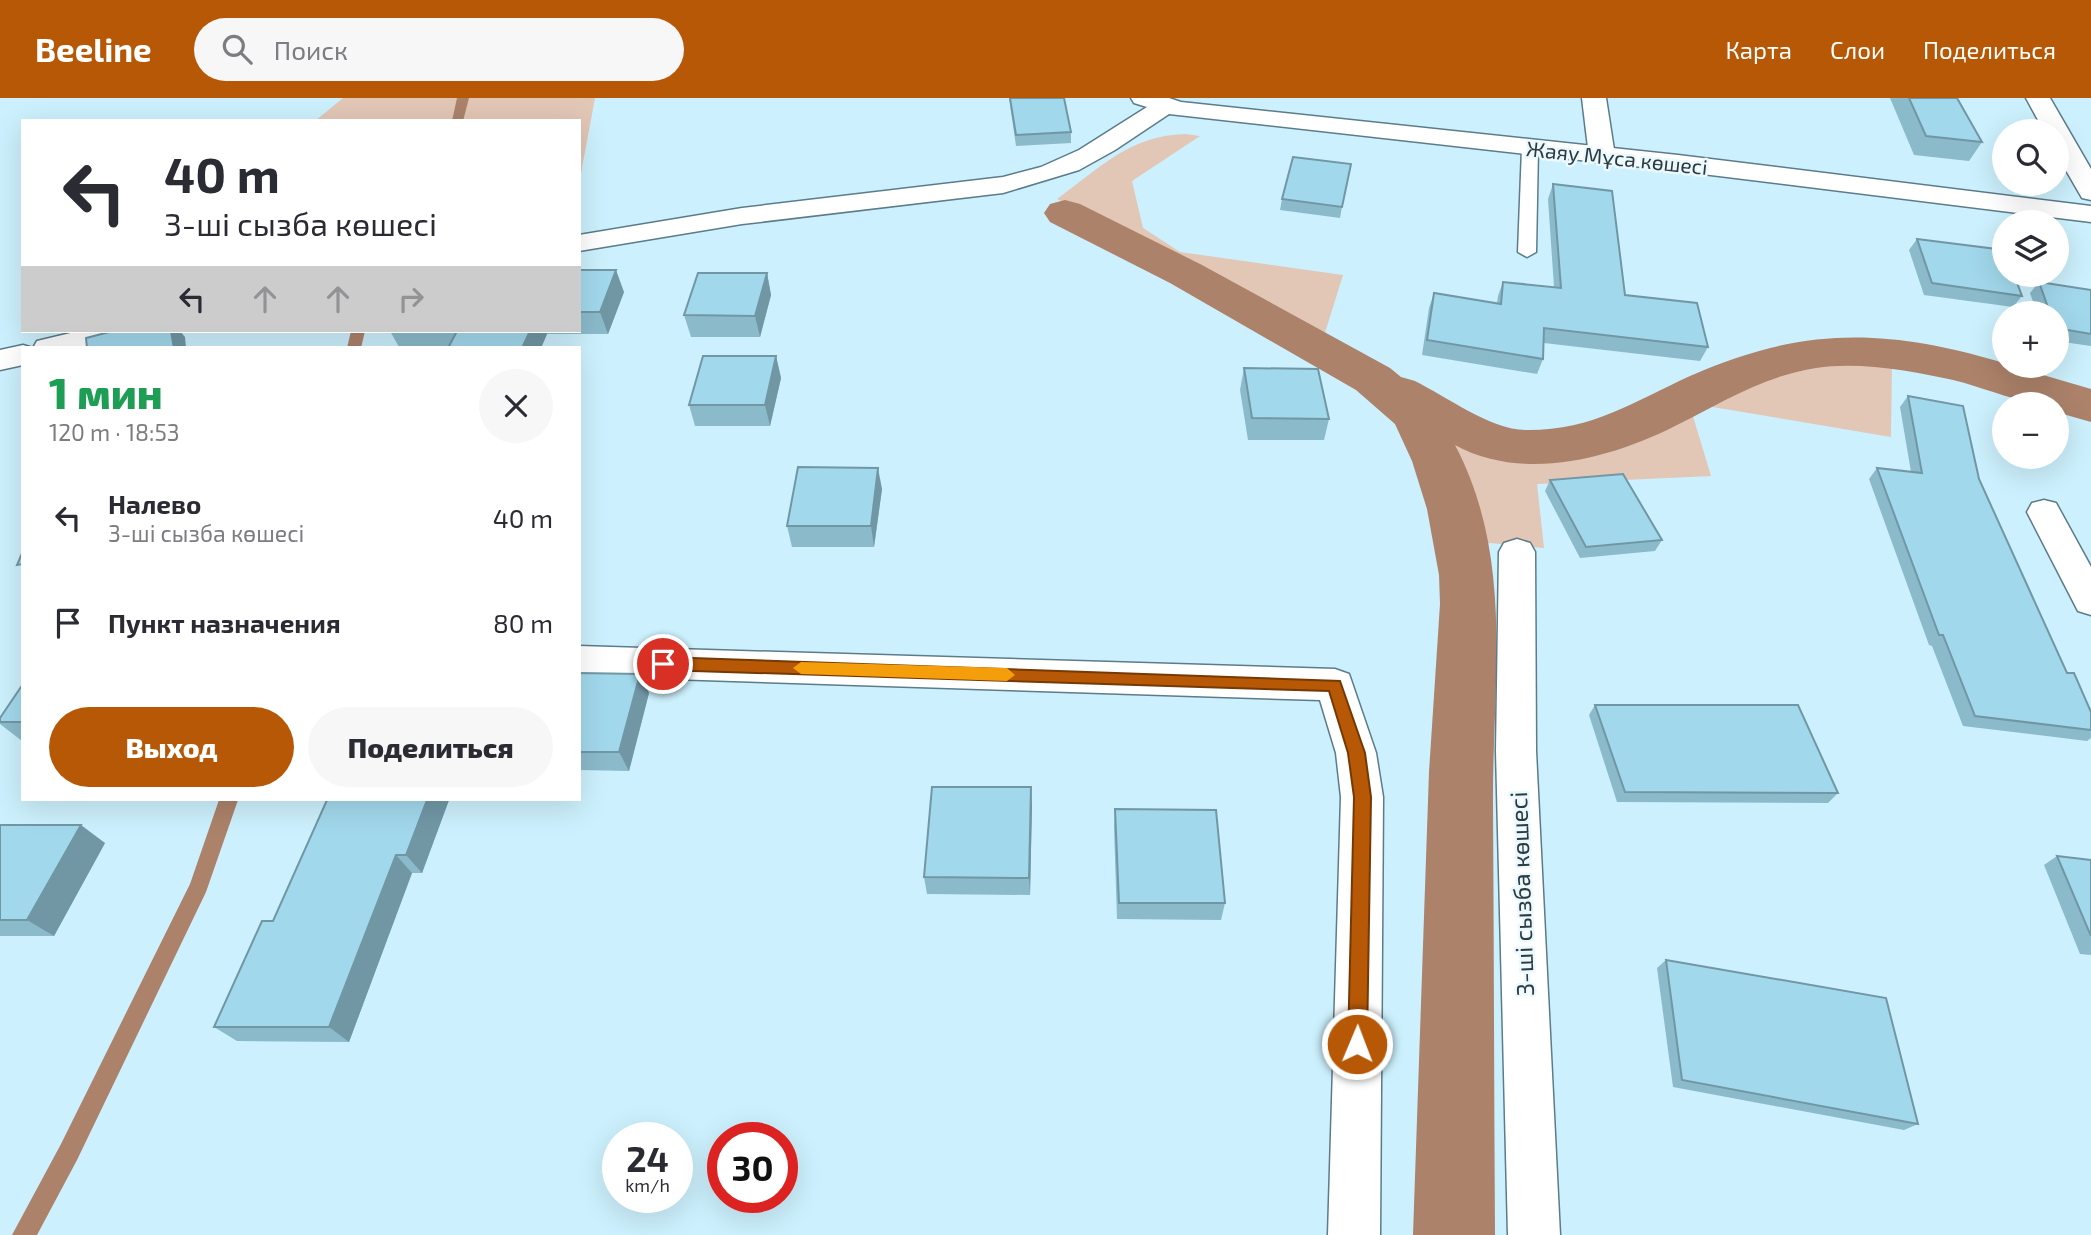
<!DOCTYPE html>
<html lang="ru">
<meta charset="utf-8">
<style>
body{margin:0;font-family:"Exo 2",sans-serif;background:#f7f7f7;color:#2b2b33;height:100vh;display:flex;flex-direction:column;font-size:26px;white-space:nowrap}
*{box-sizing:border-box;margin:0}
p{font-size:23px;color:#7c7c81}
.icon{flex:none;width:38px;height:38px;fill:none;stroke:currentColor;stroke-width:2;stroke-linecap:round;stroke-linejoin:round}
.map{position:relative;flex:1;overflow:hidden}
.panel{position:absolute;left:21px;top:248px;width:560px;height:455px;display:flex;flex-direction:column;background:#fff;border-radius:0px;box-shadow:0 7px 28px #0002}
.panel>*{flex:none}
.guide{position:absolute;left:21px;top:21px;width:560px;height:214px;border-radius:0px;box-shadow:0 7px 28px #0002;background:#fff;color:#2b2b33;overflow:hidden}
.controls{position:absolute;left:1992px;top:21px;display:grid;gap:14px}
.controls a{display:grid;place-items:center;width:77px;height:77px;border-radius:50%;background:#fff;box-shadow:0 7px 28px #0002;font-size:35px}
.speed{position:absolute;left:602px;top:1024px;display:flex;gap:14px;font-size:35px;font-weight:700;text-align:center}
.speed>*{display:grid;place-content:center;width:91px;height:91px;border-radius:50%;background:#fff;box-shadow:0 7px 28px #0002;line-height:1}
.speed small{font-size:18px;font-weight:400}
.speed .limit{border:10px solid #d22;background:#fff;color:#111}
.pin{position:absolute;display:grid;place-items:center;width:60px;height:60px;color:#fff;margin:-30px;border:4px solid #fff;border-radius:50%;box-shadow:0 2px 7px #0007}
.me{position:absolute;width:77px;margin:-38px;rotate:1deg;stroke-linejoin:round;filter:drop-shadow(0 0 5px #0008)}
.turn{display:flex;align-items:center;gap:24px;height:147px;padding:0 28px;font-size:32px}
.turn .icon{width:91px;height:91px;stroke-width:2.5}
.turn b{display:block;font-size:49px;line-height:60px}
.lanes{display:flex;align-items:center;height:66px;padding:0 28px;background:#0003;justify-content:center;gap:35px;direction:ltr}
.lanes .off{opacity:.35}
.round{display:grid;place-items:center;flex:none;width:74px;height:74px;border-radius:37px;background:#f7f7f7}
.headline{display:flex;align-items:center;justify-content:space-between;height:119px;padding:0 28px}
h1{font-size:42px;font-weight:800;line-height:52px;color:#1e9e55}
.action{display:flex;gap:14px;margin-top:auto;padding:14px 28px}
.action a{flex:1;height:80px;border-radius:42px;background:#b65806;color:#fff;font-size:28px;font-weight:800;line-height:80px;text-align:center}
.action a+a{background:#f7f7f7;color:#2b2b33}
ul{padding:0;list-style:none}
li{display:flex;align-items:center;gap:21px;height:105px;padding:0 28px}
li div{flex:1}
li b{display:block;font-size:26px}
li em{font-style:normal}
header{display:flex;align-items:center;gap:42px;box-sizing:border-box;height:98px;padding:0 35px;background:#b65806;color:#fff}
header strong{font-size:33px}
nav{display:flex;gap:38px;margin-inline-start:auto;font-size:24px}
.search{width:490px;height:63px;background:#f7f7f7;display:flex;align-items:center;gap:18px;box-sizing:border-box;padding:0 24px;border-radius:38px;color:#7c7c81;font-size:26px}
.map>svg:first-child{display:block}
.green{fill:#e2c6b6}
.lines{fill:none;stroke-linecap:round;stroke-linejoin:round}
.stream{fill:#ac826a;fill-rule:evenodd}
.canal{fill:#ac826a;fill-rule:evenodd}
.service-casing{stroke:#5b7c88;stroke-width:3}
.minor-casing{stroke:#5b7c88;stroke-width:3}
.tertiary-casing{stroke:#5b7c88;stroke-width:3}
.service{fill:#fff;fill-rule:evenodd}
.minor{fill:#fff;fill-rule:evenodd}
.tertiary{fill:#fff;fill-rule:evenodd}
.wall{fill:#8bbacb}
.shaded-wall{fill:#7197a5}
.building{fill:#a2d8ec;stroke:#7197a5;stroke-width:2}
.route{fill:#b65806;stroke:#763904;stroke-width:2}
.slow{fill:#f59e0b}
.labels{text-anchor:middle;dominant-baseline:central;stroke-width:5;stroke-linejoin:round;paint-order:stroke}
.far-street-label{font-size:21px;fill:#2c3b40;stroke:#ebf9ff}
.street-label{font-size:24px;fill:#2c3b40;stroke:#ebf9ff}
</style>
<header>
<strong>Beeline</strong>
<div class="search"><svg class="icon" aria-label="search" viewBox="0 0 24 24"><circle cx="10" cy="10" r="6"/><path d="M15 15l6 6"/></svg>Поиск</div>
<nav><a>Карта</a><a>Слои</a><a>Поделиться</a></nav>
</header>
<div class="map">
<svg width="2091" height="1137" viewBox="0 0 2091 1137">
<rect width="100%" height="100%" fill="#ccf0fd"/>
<g class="green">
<polygon points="343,0 595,0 579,86 579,23 315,23"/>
<path d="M1185,36l15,2 -68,45 11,47 37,24 163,23 -20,64 -134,-74 -132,-66c44,-32 72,-63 128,-65z"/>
<path d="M1839,260l53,3 -1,76 -202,-34 22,73 -174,8 7,64 -65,-6 -34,-90 1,-25c51,33 90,32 148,17 17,-5 34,-10 50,-17 17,-8 31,-19 48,-25 51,-22 91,-38 147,-44z"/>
</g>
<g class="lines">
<g class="stream">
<polygon points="457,0 469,0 463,23 452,23"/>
<polygon points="351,233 365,233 361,250 347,250"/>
<polygon points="219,702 238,702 206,794 77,1062 37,1137 12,1137 61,1046 190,786"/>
</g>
<path class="canal" d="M1065,102l15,4 122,61 188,103 11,9 14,4c30,15 77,49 110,49 67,1 108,-28 165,-54 113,-50 196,-48 314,-13v3h8l79,23v33l-35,-10v-8c-39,0 -66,-15 -103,-24 -40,-9 -95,-19 -137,-12 -52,8 -95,35 -141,58 -65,33 -153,56 -220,19 60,114 37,237 38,360 1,143 1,287 2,430h-82l16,-463 11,-168 -1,-29 -12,-66 -15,-48 -17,-37 -39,-34 -186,-107 -120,-61 -6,-9 6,-9z"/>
<g class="service-casing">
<polygon id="service" points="1530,45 1538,50 1536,154 1527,159 1518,154 1522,50"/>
</g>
<g class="minor-casing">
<g id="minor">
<polygon points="1582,0 1606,0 1615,58 1611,63 1602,66 1593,63 1589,58"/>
<polygon points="2026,0 2050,0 2091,71 2091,102 2082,100 2056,55 2056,33 2044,33"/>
<polygon points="2044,402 2056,405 2091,469 2091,517 2078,513 2027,414 2032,405"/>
<polygon points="1517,441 1530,445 1535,454 1536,653 1560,1137 1508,1137 1496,653 1499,454 1504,445"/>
<polygon points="579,548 1335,571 1349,576 1376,655 1383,699 1380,1137 1328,1137 1341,699 1336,655 1320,602 579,578"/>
</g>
</g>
<g class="tertiary-casing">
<g id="tertiary">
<polygon points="1131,0 1169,0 1181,4 1678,57 2091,108 2091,124 1678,73 1169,16 1115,52 1079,72 1003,95 742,126 579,153 579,137 742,110 1003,79 1041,69 1079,52 1147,9 1134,5"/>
<polygon points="79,233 132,233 128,240 86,250 23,250 23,267 0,272 0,252 23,247 33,250 37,243"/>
</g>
</g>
<use href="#service" class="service"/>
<use href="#minor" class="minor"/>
<use href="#tertiary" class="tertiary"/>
</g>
<g class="wall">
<polygon points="1009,0 1064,0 1071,34 1071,45 1016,48"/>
<polygon points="1890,0 1957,0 1982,44 1969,63 1914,57"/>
<polygon points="1553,86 1625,197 1708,249 1700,263 1544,245 1543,261 1537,276 1422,257 1429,210 1434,195 1497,205 1498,198 1503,184 1554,189 1548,101"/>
<polygon points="1282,101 1342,109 1340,120 1280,112"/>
<polygon points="1917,141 2022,198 2013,209 1924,197 1909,152"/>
<polygon points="579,172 624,194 608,236 547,236 541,250 448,250 399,249 390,233 579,233"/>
<polygon points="767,175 771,197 760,239 691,239 684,217"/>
<polygon points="2039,184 2091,192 2091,248 2056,243 2056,215 2037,215 2030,195"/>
<polygon points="776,258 781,280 770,328 695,328 689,307"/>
<polygon points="1244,270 1329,321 1324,342 1248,342 1240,292"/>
<polygon points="1908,298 1979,381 2067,575 2091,614 2091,640 2087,643 1963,628 1932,548 1929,547 1869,381 1877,370 1911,374 1900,309"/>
<polygon points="1550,382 1662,442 1655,453 1580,460 1545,393"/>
<polygon points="882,391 874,449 792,449 787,428"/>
<polygon points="579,575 649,595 629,673 579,672"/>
<polygon points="23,586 23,643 22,643 0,626 0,620"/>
<polygon points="1595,607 1838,695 1828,705 1617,704 1589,617"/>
<polygon points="327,702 449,702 422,775 412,775 349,944 237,943 214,929 273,823"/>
<polygon points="1032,707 1030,797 927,796 924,779"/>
<polygon points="1115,711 1225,805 1221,822 1117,821 1114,729"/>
<polygon points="0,727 105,745 54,838 0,838"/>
<polygon points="2057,758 2091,762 2091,857 2080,856 2044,767"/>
<polygon points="1666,862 1918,1026 1904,1032 1673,989 1657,870"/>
</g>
<g class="shaded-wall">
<polygon points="616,172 624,194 608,236 600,214"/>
<polygon points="767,175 771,197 760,239 755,218"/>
<polygon points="171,233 180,233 185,239 186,250 174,250"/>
<polygon points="530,233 546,233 547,236 541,250 522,250"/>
<polygon points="776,258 781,280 770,328 765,307"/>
<polygon points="878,370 882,391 874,449 871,428"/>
<polygon points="640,576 649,595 629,673 619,654"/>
<polygon points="1031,689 1032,707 1030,797 1029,780"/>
<polygon points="427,702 449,702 422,775 406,757"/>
<polygon points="81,727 105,745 54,838 27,822"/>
<polygon points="396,757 412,775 349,944 329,929"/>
</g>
<g class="building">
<polygon points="1010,0 1064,0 1071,34 1016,37"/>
<polygon points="1909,0 1957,0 1982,44 1926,38"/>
<polygon points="1293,59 1351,66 1342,109 1282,101"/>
<polygon points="1553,86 1612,93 1625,197 1697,205 1708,249 1544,230 1543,261 1427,242 1434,195 1501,206 1503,184 1561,190"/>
<polygon points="1917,141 2004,152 2004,177 2014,177 2022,198 1932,185"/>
<polygon points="579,172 616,172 600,214 579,214"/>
<polygon points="698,175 767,175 755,218 684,217"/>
<polygon points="2039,184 2091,192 2091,236 2056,230 2056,215 2050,215"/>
<polygon points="113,233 171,233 174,250 87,250 86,240"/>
<polygon points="457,233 530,233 522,250 448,250"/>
<polygon points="703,258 776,258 765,307 689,307"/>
<polygon points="1244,270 1318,271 1329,321 1252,320"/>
<polygon points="1908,298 1963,308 1979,381 2067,575 2074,575 2091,614 2091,632 1975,618 1943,537 1939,537 1877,370 1922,375"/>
<polygon points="798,369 878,370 871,428 787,428"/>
<polygon points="1623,376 1662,442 1586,449 1550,382"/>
<polygon points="23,453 23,466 17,467"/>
<polygon points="579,575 640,576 619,654 579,654"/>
<polygon points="23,586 23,624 0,624 0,620"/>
<polygon points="1595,607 1798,607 1838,695 1625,694"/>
<polygon points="932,689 1031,689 1029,780 924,779"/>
<polygon points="327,702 427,702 406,757 396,757 329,929 214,929 262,823 273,823"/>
<polygon points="1115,711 1216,712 1225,805 1119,805"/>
<polygon points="0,727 81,727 27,822 0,822"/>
<polygon points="2057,758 2091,762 2091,838"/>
<polygon points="1666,862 1886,900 1918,1026 1682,982"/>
</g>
<polygon class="route" points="663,559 1340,583 1365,655 1371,699 1367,946 1364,953 1357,955 1350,953 1348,946 1354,699 1348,655 1329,593 663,572 655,566"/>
<polygon class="slow" points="801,564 1007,570 1015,577 1007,583 801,576 793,570"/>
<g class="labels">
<g class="far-street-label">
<text transform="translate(1617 59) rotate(6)">Жаяу Мұса көшесі</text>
</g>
<g class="street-label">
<text transform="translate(1521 796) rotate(-92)">3-ші сызба көшесі</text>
</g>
</g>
</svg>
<div class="controls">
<a><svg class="icon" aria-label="search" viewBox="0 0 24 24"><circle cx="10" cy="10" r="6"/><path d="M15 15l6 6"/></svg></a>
<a><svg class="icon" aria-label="layers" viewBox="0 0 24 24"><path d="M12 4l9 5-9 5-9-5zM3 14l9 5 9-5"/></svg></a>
<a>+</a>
<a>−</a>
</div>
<div class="speed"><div>24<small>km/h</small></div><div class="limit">30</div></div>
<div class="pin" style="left:663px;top:566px;background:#d93025"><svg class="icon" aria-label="arrive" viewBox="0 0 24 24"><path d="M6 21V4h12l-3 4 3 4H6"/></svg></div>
<svg class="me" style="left:1357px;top:946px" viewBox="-20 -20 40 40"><circle r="17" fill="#b65806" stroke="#fff" stroke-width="3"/><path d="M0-11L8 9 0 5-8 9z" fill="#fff"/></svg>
<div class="guide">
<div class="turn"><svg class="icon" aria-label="left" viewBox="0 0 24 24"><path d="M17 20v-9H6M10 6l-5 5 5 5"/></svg><div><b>40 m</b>3-ші сызба көшесі</div></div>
<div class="lanes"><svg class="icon" aria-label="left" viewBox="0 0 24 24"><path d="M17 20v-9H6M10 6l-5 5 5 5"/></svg><svg class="icon off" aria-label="ahead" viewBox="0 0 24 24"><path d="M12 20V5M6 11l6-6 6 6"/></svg><svg class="icon off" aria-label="ahead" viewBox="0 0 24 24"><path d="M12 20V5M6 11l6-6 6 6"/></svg><svg class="icon off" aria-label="right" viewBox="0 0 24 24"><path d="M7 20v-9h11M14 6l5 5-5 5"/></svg></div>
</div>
<section class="panel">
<div class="headline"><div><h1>1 мин</h1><p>120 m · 18:53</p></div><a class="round"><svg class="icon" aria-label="close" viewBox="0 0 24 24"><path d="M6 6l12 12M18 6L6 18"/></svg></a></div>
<ul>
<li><svg class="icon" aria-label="left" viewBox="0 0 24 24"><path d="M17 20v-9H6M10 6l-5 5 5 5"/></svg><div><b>Налево</b><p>3-ші сызба көшесі</p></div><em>40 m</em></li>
<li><svg class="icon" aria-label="arrive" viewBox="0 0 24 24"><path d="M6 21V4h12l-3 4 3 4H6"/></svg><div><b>Пункт назначения</b></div><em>80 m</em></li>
</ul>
<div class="action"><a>Выход</a><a>Поделиться</a></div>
</section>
</div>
